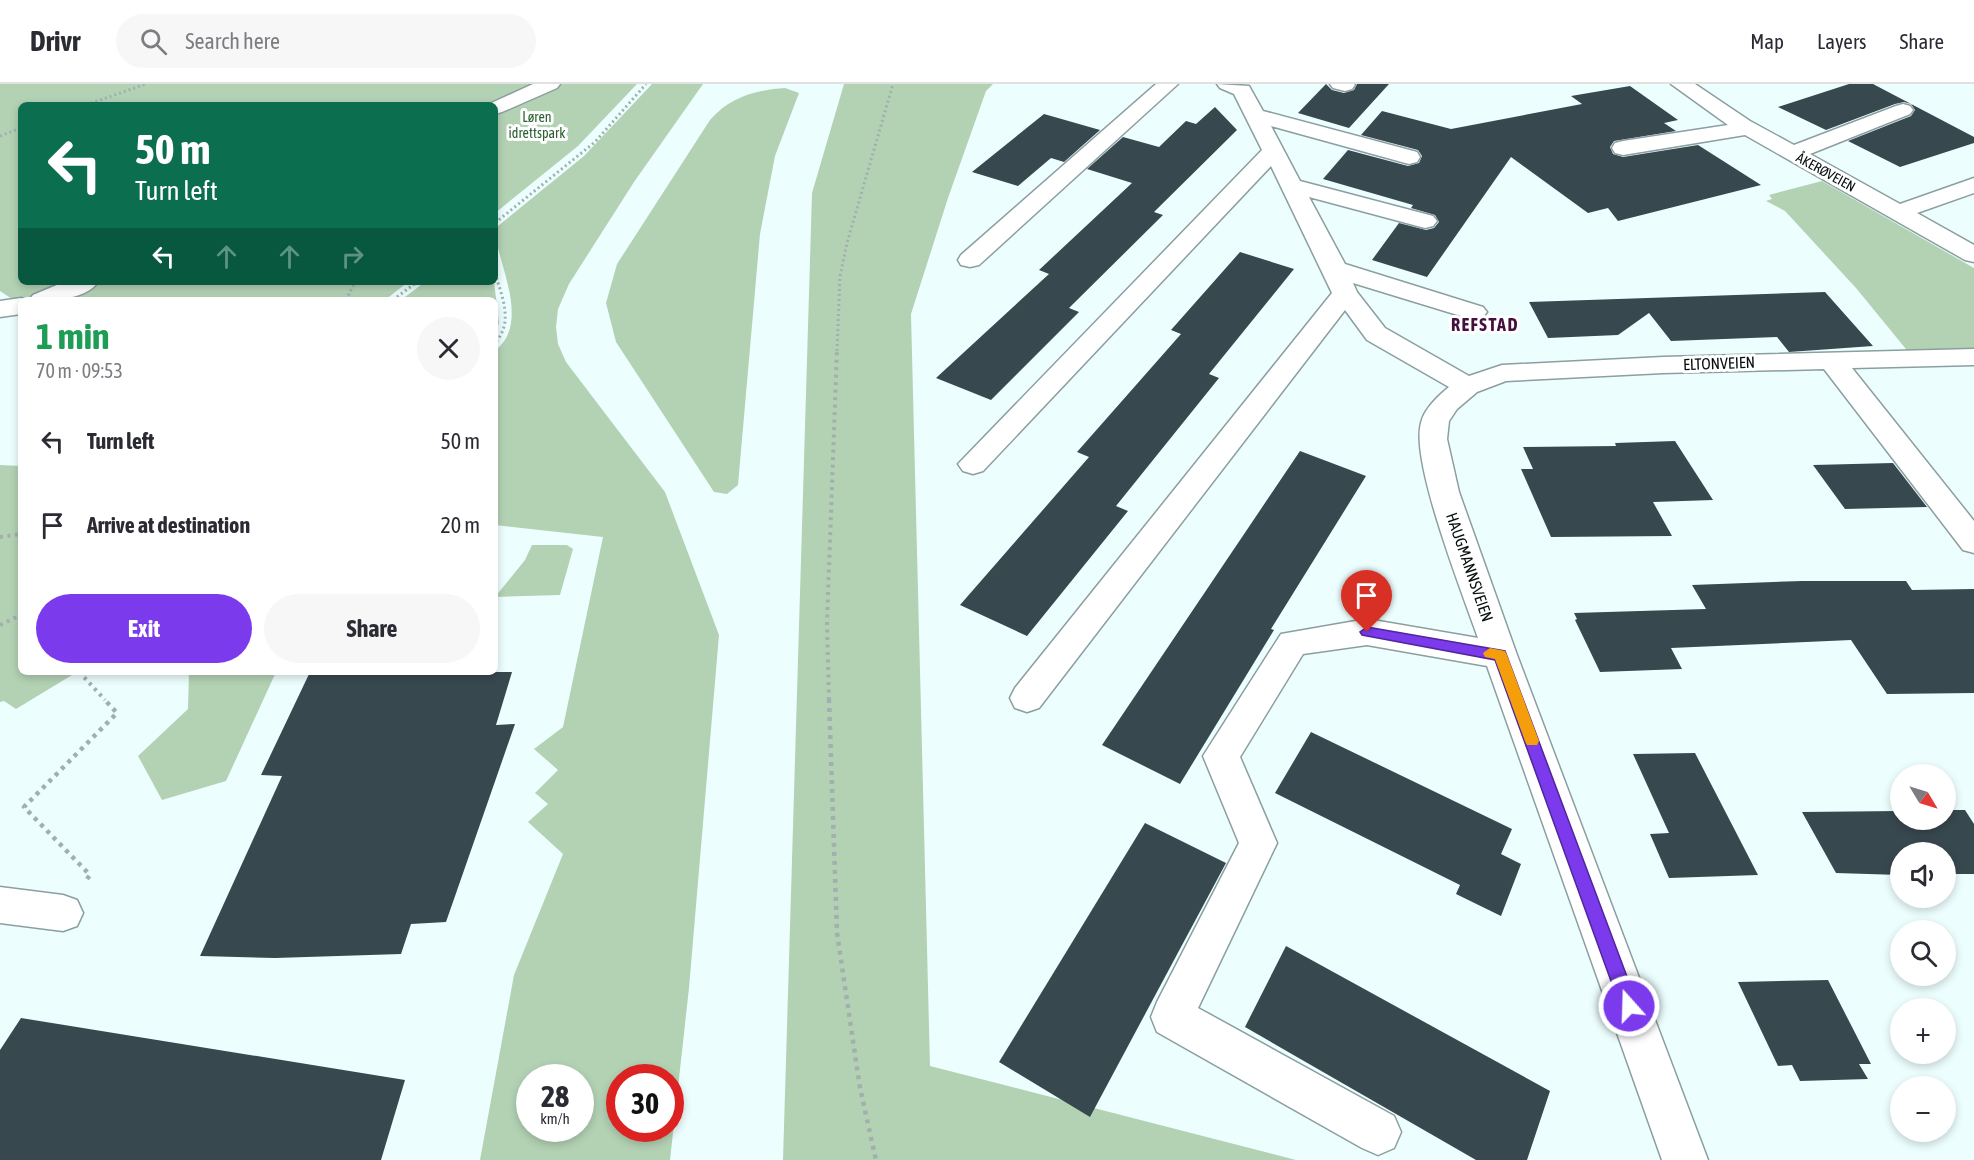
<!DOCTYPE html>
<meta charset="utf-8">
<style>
body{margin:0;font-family:"Asap Condensed",sans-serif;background:#f7f7f7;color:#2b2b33;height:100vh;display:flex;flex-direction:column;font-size:22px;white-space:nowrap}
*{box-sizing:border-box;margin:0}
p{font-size:20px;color:#7c7c81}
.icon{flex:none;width:33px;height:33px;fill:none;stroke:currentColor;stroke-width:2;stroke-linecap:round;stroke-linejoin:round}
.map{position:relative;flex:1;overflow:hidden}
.panel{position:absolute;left:18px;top:213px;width:480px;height:378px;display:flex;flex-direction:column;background:#fff;border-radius:9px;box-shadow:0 3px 9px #0003}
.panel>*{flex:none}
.top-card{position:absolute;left:18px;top:18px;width:480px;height:183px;border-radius:9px;box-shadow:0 3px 9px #0003;background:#0b6e4f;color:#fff;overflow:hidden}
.needle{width:39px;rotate:128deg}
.fabs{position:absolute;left:1890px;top:680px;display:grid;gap:12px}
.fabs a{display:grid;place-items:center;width:66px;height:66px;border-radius:50%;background:#fff;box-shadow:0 3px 9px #0003;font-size:30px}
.speed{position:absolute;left:516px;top:980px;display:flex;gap:12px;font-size:30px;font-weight:700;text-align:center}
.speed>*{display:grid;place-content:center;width:78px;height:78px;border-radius:50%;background:#fff;box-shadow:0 3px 9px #0003;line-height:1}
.speed small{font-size:15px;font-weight:400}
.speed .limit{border:9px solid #d22;background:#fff;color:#111}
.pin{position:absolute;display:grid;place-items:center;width:51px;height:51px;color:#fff;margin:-62px -26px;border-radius:50% 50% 50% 0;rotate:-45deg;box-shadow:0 0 6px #0007}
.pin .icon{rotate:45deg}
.me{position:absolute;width:66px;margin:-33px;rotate:340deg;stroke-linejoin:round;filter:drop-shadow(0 0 4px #0008)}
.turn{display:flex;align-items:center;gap:21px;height:126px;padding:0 18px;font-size:27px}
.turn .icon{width:78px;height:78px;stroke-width:2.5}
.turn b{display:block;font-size:42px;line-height:51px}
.lanes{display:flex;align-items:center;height:57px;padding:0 18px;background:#0003;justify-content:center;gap:30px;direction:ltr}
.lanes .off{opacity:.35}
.round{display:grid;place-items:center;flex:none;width:63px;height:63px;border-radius:32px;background:#f7f7f7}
.summary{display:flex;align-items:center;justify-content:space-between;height:102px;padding:0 18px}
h1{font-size:36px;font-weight:700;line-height:45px;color:#1e9e55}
.button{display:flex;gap:12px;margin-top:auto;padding:12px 18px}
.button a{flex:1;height:69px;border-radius:36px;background:#7c3aed;color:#fff;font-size:24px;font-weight:700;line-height:69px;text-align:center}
.button a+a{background:#f7f7f7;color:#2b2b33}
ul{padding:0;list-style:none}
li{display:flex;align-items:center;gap:18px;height:84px;padding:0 18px}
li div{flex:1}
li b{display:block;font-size:22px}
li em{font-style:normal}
header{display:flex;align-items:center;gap:36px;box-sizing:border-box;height:84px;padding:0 30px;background:#fff;border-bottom:2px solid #e1e1e2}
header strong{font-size:28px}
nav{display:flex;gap:33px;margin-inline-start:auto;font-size:21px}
.search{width:420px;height:54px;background:#f7f7f7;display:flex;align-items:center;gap:15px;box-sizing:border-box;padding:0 21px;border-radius:33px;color:#7c7c81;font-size:22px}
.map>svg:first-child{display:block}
.green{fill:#b3d2b4;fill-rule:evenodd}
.building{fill:#38484f}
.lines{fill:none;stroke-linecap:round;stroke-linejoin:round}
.minor-casing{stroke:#8b9fa0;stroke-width:3}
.path-far2{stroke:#a1afaf;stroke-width:3;stroke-dasharray:2 3;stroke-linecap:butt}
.path-far1{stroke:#a1afaf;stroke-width:4;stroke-dasharray:3 4.5;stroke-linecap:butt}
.path{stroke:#a1afaf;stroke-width:4.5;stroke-dasharray:4 5;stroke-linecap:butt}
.minor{fill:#fff;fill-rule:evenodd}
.route{fill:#7c3aed;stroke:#51269a;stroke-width:1.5}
.slow{fill:#f59e0b}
.labels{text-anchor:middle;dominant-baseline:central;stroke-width:6;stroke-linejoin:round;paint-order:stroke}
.far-park-label{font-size:14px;fill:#295d30;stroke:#fff}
.far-street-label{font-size:14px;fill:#070f0f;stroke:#fff}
.street-label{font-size:16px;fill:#070f0f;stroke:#fff}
.far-district-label{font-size:18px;font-weight:bold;letter-spacing:1.5px;fill:#44103e;stroke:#fff}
</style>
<header>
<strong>Drivr</strong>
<div class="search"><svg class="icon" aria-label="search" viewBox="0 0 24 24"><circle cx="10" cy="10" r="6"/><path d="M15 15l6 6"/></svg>Search here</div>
<nav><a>Map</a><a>Layers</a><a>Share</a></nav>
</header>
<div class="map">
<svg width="1974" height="1076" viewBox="0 0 1974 1076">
<rect width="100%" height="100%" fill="#edfeff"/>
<g class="green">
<polygon points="0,0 637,0 578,62 495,129 495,21 21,21 21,198 408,198 385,216 21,216 21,221 0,207"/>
<path d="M652,0h51l-69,98 -65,102 -11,25 -2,18 2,17 8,18 99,130 54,143 -30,353 -19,172h-190l34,-185 49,-121 -35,-32 20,-18 -13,-11 23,-23 -24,-21 29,-22 40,-190 -108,-12v-174c35,-28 5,-82 0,-118l3,-7 86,-70zM530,993h50v51h-50zM620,993h50v51h-50z"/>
<polygon points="844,0 993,0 986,7 948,114 911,230 930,982 1296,1076 783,1076 812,109"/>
<path d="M785,4l14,5 -24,63 -15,78 -22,251 -11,9 -13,-2 -98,-150 -10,-39 11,-39 93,-144c20,-23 45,-30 75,-32z"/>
<polygon points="1822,97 1974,184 1974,268 1910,270 1856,204 1785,127 1766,117 1772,115 1769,111"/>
<polygon points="425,198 494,198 499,239 495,251 495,216 401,216"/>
<polygon points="0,381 21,382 21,588 77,588 16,625 4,617 0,618"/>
<polygon points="532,461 567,461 573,465 560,511 495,513 525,476"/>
<polygon points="189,588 276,588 226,697 162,716 138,672 188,625"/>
</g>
<g class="building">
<polygon points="1326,0 1332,6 1344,9 1354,6 1357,0 1389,0 1349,44 1298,29"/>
<polygon points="1849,0 1873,0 1974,53 1974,59 1900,83 1848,57 1911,32 1915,26 1911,20 1904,18 1895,20 1826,46 1778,23"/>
<polygon points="1630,2 1678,36 1664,39 1676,47 1614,57 1610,63 1613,70 1623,73 1698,61 1761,101 1618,137 1608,124 1588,129 1511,73 1427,193 1372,176 1399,139 1426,146 1434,144 1439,138 1435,131 1411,124 1413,121 1323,95 1348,66 1408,82 1419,79 1422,72 1418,66 1361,51 1382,27 1451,45 1582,20 1571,12"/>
<polygon points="1215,23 1237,46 1154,128 1163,131 1069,224 1079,228 991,316 936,294 1049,190 1039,186 1132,99 1087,85 1123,53 1159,63 1186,37 1196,40"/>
<polygon points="1044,30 1100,46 1064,78 1051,74 1018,102 972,88"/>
<polygon points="1240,168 1294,185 1209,290 1219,294 1116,422 1128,427 1027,552 960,521 1089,373 1077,368 1181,250 1171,246"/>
<polygon points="1825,208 1873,262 1789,268 1777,253 1671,257 1649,229 1618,251 1548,254 1529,218"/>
<polygon points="1675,357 1713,416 1653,418 1672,452 1551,453 1521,385 1533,385 1523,363 1616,362 1615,359"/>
<polygon points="1300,367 1366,392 1271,545 1274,546 1180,700 1102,661"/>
<polygon points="1893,379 1927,423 1845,425 1813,381"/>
<polygon points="1802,497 1906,497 1912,506 1974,505 1974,609 1887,610 1851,556 1671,564 1682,585 1600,588 1575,536 1577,535 1574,529 1706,525 1692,501"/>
<polygon points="310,588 512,588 496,641 515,640 446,838 411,840 401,870 275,874 200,872 282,692 261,691"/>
<polygon points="1311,648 1512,745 1501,770 1521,780 1501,832 1456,810 1460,801 1275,709"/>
<polygon points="1695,669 1726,729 1758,791 1669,794 1650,750 1669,749 1633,670"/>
<polygon points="1946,726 1965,726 1974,740 1974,790 1946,790 1946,768 1900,768 1900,791 1836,789 1802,728 1900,727 1900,735 1946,735"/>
<polygon points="1145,739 1226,779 1090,1033 999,978"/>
<polygon points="1286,862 1550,1007 1527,1076 1476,1076 1245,943"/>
<polygon points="1828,896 1871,980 1859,980 1868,995 1800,997 1792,981 1778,982 1738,898"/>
<polygon points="21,934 405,996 381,1076 0,1076 0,966"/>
</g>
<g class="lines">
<g class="minor-casing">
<g id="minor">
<polygon points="533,0 560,0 557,4 502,28 495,30 495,21 487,21"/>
<polygon points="1156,0 1178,0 979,181 970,183 961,181 958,176 961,171"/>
<path d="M1217,0l32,2 14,25 154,41 3,5 -3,5 -8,2 -138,-38 29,55 133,35 4,5 -4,5 -8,2 -116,-31 36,67 138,43 4,5 -4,5 -9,3 -121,-37 4,9 28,36 84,48 33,-11 161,-8 311,-8v16l-122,3 122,153v32l-11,-3 -139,-181 -161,4 -157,8 -29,11 -20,17 -8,12 -2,18 12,53 58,163 191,505h-46l-175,-494 -120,-21 -64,9 -63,103 37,86 -79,165 196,108 7,16 -7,16 -16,7 -16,-7 -205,-116 -6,-15 6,-15 82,-159 -36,-87 78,-122 86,-15 111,19c-15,-43 -68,-177 -57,-215 3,-14 17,-27 28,-36l-82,-47 -22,-30 -306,398 -12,4 -12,-4 -5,-10 5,-10 317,-395 -61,-127 -288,305 -10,3 -10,-3 -5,-7 304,-314 -28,-56 -14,-6z"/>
<polygon points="1330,0 1354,0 1355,1 1352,5 1345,7 1333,4"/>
<polygon points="1671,0 1695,0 1750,37 1794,61 1896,22 1903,20 1910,22 1913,26 1910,30 1810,70 1900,120 1974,94 1974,109 1917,129 1974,161 1974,178 1965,176 1745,51 1623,71 1615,69 1612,64 1615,59 1623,57 1728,41"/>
<path d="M64,198h34c-13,19 -48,18 -69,18l4,-5z"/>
<polygon points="21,214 28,216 21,216 21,230 0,233 0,217"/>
<polygon points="0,803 63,811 77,816 83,829 77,842 63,847 0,839"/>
</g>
</g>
<g class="path-far2">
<polyline points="86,21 146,0"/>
<polyline points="0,52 21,44"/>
<polyline points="495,139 595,58 646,0"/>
<path d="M495,189c7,24 19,49 0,70"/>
<polyline points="346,216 355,198"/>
<polyline points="393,216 417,198"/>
<polyline points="837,267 840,192 847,159 893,0"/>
</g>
<g class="path-far1">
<polyline points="0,453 21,450"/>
<polyline points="0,541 21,531"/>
<polyline points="85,588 82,591 105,616"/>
<polyline points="829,616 827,539 837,265"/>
</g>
<g class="path">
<polyline points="829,615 837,849 860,1004 876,1076"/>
<polyline points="87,795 90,791 24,723 117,629 104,615"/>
</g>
<use href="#minor" class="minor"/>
</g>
<polygon class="route" points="1367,543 1505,567 1638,922 1635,928 1629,931 1623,928 1620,922 1495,576 1362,551 1360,548"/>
<polygon class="slow" points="1490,564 1505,567 1507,571 1539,657 1537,661 1527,661 1525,657 1495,575 1485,573 1483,569"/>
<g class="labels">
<g class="far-park-label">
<text x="537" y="33">Løren<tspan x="537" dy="16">idrettspark</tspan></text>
</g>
<g class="far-street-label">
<text transform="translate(1826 88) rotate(29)">ÅKERØVEIEN</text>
</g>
<g class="street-label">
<text transform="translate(1719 279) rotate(-2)">ELTONVEIEN</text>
<text transform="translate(1470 483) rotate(71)">HAUGMANNSVEIEN</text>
</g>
<g class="far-district-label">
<text x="1485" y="240">REFSTAD</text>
</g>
</g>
</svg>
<div class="fabs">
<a><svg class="needle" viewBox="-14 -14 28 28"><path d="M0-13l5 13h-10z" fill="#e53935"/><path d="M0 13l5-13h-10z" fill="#7c7c81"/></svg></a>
<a><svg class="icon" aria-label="sound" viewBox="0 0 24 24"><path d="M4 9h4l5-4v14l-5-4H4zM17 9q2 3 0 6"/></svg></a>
<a><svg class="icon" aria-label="search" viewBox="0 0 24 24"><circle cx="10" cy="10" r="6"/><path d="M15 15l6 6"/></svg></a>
<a>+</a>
<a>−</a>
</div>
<div class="speed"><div>28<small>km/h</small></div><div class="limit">30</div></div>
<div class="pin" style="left:1367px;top:548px;background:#d93025"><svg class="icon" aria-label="arrive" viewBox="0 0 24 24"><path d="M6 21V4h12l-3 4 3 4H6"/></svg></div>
<svg class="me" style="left:1629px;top:922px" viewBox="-20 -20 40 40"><circle r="17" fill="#7c3aed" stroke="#fff" stroke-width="3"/><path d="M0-11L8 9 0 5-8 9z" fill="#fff"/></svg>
<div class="top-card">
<div class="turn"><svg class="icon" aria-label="left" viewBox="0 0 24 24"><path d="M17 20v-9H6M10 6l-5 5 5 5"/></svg><div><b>50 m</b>Turn left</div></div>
<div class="lanes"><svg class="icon" aria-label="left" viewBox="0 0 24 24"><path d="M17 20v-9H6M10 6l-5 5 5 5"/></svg><svg class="icon off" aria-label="ahead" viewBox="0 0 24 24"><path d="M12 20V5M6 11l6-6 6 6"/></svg><svg class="icon off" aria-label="ahead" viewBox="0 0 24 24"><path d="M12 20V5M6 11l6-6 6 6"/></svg><svg class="icon off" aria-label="right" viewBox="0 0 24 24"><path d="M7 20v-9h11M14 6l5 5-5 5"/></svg></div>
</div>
<section class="panel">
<div class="summary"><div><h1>1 min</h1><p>70 m · 09:53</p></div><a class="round"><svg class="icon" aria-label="close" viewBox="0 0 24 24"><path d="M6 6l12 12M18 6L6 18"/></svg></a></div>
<ul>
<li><svg class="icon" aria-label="left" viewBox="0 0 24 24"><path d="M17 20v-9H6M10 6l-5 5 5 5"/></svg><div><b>Turn left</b></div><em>50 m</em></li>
<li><svg class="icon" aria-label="arrive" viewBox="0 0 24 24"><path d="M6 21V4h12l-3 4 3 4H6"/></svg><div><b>Arrive at destination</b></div><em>20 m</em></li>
</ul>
<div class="button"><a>Exit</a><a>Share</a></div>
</section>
</div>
